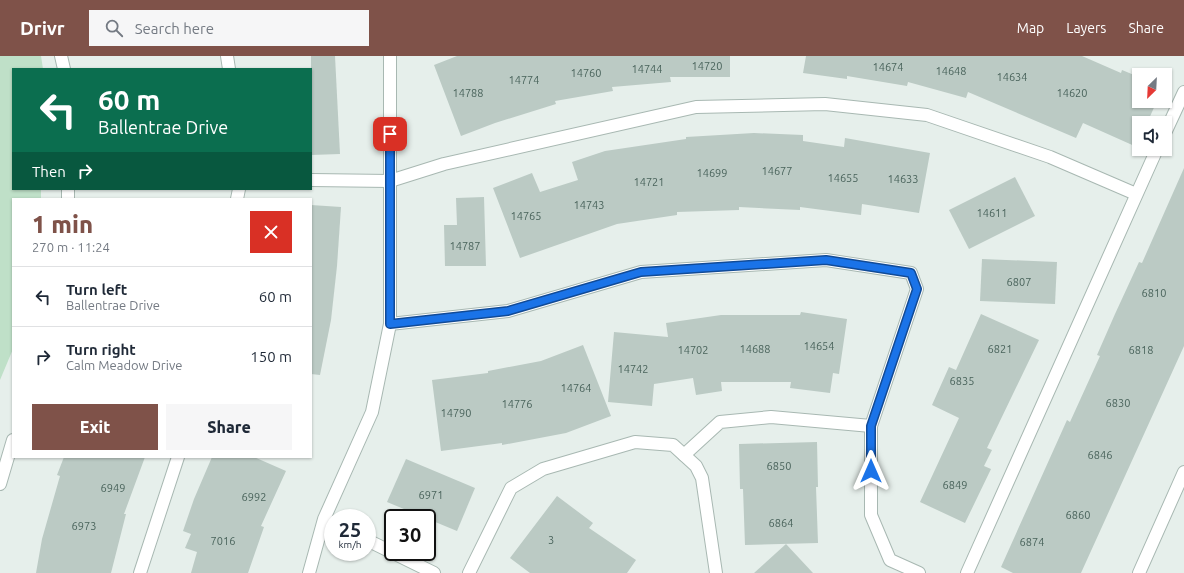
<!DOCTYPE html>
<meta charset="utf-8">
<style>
body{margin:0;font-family:Ubuntu,sans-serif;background:#f6f6f7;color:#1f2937;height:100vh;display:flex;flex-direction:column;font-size:15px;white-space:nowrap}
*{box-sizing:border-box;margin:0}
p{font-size:13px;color:#747a83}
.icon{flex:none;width:22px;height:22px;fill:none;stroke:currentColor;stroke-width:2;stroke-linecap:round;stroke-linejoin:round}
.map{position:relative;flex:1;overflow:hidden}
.sheet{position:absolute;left:12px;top:142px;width:300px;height:260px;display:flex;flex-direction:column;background:#fff;border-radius:0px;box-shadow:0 1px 3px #0004}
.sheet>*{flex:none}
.top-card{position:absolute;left:12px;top:12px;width:300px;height:122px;border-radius:0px;box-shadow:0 1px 3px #0004;background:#0b6e4f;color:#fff;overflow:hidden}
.needle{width:26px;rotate:204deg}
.fabs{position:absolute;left:1132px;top:12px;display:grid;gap:8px}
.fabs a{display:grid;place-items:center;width:40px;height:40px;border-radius:0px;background:#fff;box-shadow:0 1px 3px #0004;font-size:20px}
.speed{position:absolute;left:324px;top:453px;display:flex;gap:8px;font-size:20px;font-weight:700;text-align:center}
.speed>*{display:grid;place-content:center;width:52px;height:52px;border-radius:50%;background:#fff;box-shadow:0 1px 3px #0004;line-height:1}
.speed small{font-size:10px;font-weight:400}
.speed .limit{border:2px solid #111;border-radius:6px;background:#fff;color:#111}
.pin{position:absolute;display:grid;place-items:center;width:34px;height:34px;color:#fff;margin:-17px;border-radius:8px;box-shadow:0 2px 6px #0006}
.me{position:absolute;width:44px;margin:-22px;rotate:0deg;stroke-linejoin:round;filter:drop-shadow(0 0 3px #0008)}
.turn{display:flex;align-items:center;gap:14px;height:84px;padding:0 20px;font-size:18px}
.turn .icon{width:52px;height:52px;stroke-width:2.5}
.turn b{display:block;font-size:28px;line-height:34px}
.then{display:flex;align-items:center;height:38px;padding:0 20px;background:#0003;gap:8px;font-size:15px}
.round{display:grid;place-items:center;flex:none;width:42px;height:42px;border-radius:0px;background:#f6f6f7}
.head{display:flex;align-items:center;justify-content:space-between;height:68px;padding:0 20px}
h1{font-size:24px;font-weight:800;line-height:30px;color:#7f5249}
.primary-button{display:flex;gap:8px;margin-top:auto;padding:8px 20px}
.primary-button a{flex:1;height:46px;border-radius:0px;background:#7f5249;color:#fff;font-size:16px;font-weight:800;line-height:46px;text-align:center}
.primary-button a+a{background:#f6f6f7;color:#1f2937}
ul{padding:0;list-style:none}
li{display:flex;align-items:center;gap:12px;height:60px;padding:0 20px;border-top:1px solid #e0e1e3}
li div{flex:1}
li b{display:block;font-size:15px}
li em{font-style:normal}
header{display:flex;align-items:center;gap:24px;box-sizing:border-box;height:56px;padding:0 20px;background:#7f5249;color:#fff}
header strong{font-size:19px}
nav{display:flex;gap:22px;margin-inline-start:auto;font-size:14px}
.search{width:280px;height:36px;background:#f6f6f7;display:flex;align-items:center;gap:10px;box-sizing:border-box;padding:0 14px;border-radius:0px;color:#747a83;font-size:15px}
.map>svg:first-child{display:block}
.green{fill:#bfe0c8}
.building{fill:#bbcac4}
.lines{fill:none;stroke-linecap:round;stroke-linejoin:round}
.minor-casing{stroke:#a8b8b2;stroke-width:14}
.minor{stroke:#fff;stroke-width:12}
.route-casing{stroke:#114b97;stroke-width:10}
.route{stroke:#1a73e8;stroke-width:7}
.labels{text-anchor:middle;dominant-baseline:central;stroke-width:3.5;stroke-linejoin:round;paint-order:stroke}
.number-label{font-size:11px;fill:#4a645c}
</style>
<header>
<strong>Drivr</strong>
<div class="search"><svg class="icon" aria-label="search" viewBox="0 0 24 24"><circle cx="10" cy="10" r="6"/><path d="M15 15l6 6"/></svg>Search here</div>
<nav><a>Map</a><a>Layers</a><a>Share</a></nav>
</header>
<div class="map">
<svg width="1184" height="517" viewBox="0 0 1184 517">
<rect width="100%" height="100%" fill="#e6efeb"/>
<polygon class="green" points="0,0 41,0 43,13 13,13 13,133 41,133 41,142 13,143 13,293 0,324"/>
<g class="building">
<polygon points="311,0 335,0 340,98 311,99"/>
<polygon points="457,0 730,0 730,21 670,21 671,26 612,31 613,35 555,45 556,48 495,67 461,80 434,9"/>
<polygon points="806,0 1082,0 1121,17 1122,14 1139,21 1139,45 1157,45 1147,67 1139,67 1139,92 1083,67 1076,82 968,36 966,42 908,26 907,30 847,20 847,23 803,17"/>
<polygon points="754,77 803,79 803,85 844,91 845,82 930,97 919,157 862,148 861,159 800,151 800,154 739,151 739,154 677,156 677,159 617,168 520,202 493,132 532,117 540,136 578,124 572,106 605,95 686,83 686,81"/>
<polygon points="1184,112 1184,290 1081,517 1013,517 1001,511 1067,364 1070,366 1100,300 1097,299 1115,258 1139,206 1142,207"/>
<polygon points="1015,121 1035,160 969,193 949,154"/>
<polygon points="484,141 486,210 445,210 444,169 457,169 456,142"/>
<polygon points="311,149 341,151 337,210 331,264 320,319 311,318"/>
<polygon points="982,203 1057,206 1055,248 980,245"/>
<polygon points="801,256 847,263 839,318 833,317 830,337 790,332 791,326 721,326 722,335 696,339 693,322 654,328 652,350 608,346 614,276 668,281 666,267 721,259 800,259"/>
<polygon points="981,258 1039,284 987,392 992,394 984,410 991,413 965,467 920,446 959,362 932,349 949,311 956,314"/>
<polygon points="583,289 611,360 566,377 502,389 502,387 441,395 432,324 488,317 488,315 541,305"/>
<polygon points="817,386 818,431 816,431 818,487 745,489 743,433 740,433 739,388"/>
<polygon points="64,401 145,401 124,458 126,458 111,517 36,517 42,483 60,420 57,419"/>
<polygon points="212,401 254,401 286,415 261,470 264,471 248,517 191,517 197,496 185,492 191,478 183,475 194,443"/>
<polygon points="406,403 475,432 457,475 387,446"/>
<polygon points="557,440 593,467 589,472 636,504 627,517 530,517 510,502"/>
<polygon points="786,488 813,517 754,517"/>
</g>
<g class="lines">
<g class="minor-casing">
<g id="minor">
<polyline points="61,0 64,13"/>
<polyline points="227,0 229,13"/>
<polyline points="1165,77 1184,36"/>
<polyline points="311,124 390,125 444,108 696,51 825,48 927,59 1050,101 1136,138"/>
<polyline points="68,143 68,133"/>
<polyline points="237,143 239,133"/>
<polyline points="390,268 508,255 641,216 826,204 911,217 917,233 871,370 871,459 890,504 919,517"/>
<polyline points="684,399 720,366 771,361 871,370"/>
<polyline points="0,428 13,384"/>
<polyline points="367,484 434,517"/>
<polyline points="140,517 178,401"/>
<polyline points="309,517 324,463 372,356 390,268 390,0"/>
<polyline points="469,517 511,432 543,413 635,386 673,389 696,410 702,422 716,517"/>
<polyline points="967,517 1157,93"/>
<polyline points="1139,517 1184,416"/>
</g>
</g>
<use href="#minor" class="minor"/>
</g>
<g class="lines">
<g class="route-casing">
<polyline id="route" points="390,78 390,268 508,255 641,216 826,204 911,217 917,233 871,370 871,415"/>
</g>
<use href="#route" class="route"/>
</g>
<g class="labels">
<g class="number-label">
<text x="707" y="10">14720</text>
<text x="888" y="11">14674</text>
<text x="647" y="13">14744</text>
<text x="951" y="15">14648</text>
<text x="586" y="17">14760</text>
<text x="1012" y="21">14634</text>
<text x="524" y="24">14774</text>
<text x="468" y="37">14788</text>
<text x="1072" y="37">14620</text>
<text x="777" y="115">14677</text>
<text x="712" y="117">14699</text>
<text x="843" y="122">14655</text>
<text x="903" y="123">14633</text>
<text x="649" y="126">14721</text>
<text x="589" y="149">14743</text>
<text x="992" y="157">14611</text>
<text x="526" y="160">14765</text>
<text x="465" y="190">14787</text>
<text x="1019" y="226">6807</text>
<text x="1154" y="237">6810</text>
<text x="819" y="290">14654</text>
<text x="755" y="293">14688</text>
<text x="1000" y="293">6821</text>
<text x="693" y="294">14702</text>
<text x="1141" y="294">6818</text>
<text x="633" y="313">14742</text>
<text x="962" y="325">6835</text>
<text x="576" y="332">14764</text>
<text x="1118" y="347">6830</text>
<text x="517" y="348">14776</text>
<text x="456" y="357">14790</text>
<text x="1100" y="399">6846</text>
<text x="779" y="410">6850</text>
<text x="955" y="429">6849</text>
<text x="113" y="432">6949</text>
<text x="431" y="439">6971</text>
<text x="254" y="441">6992</text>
<text x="1078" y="459">6860</text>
<text x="781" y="467">6864</text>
<text x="84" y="470">6973</text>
<text x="551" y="484">3</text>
<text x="223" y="485">7016</text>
<text x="1032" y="486">6874</text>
</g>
</g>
</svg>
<div class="fabs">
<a><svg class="needle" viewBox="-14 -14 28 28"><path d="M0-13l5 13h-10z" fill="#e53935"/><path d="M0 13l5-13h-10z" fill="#747a83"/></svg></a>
<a><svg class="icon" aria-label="sound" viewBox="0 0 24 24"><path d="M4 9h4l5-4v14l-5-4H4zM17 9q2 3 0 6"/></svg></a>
</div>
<div class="speed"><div>25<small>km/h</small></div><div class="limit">30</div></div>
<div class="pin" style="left:390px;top:78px;background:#d93025"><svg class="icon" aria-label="arrive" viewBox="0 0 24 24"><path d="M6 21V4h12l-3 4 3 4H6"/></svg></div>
<svg class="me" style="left:871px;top:415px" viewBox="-20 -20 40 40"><path d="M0-17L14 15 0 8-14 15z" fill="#1a73e8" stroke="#fff" stroke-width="4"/></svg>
<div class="top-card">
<div class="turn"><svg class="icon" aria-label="left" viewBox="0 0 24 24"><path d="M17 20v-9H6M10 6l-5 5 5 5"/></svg><div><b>60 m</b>Ballentrae Drive</div></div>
<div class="then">Then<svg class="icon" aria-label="right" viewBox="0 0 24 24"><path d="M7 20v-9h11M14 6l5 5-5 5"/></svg></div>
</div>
<section class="sheet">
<div class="head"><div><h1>1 min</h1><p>270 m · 11:24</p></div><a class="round" style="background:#d93025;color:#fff"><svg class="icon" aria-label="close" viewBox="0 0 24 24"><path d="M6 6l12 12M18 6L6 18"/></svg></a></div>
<ul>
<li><svg class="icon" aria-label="left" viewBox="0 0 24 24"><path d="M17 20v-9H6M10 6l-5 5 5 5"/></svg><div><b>Turn left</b><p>Ballentrae Drive</p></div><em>60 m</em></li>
<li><svg class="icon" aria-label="right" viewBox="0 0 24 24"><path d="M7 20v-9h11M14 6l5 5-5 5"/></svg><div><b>Turn right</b><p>Calm Meadow Drive</p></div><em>150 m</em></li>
</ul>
<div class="primary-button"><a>Exit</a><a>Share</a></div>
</section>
</div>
